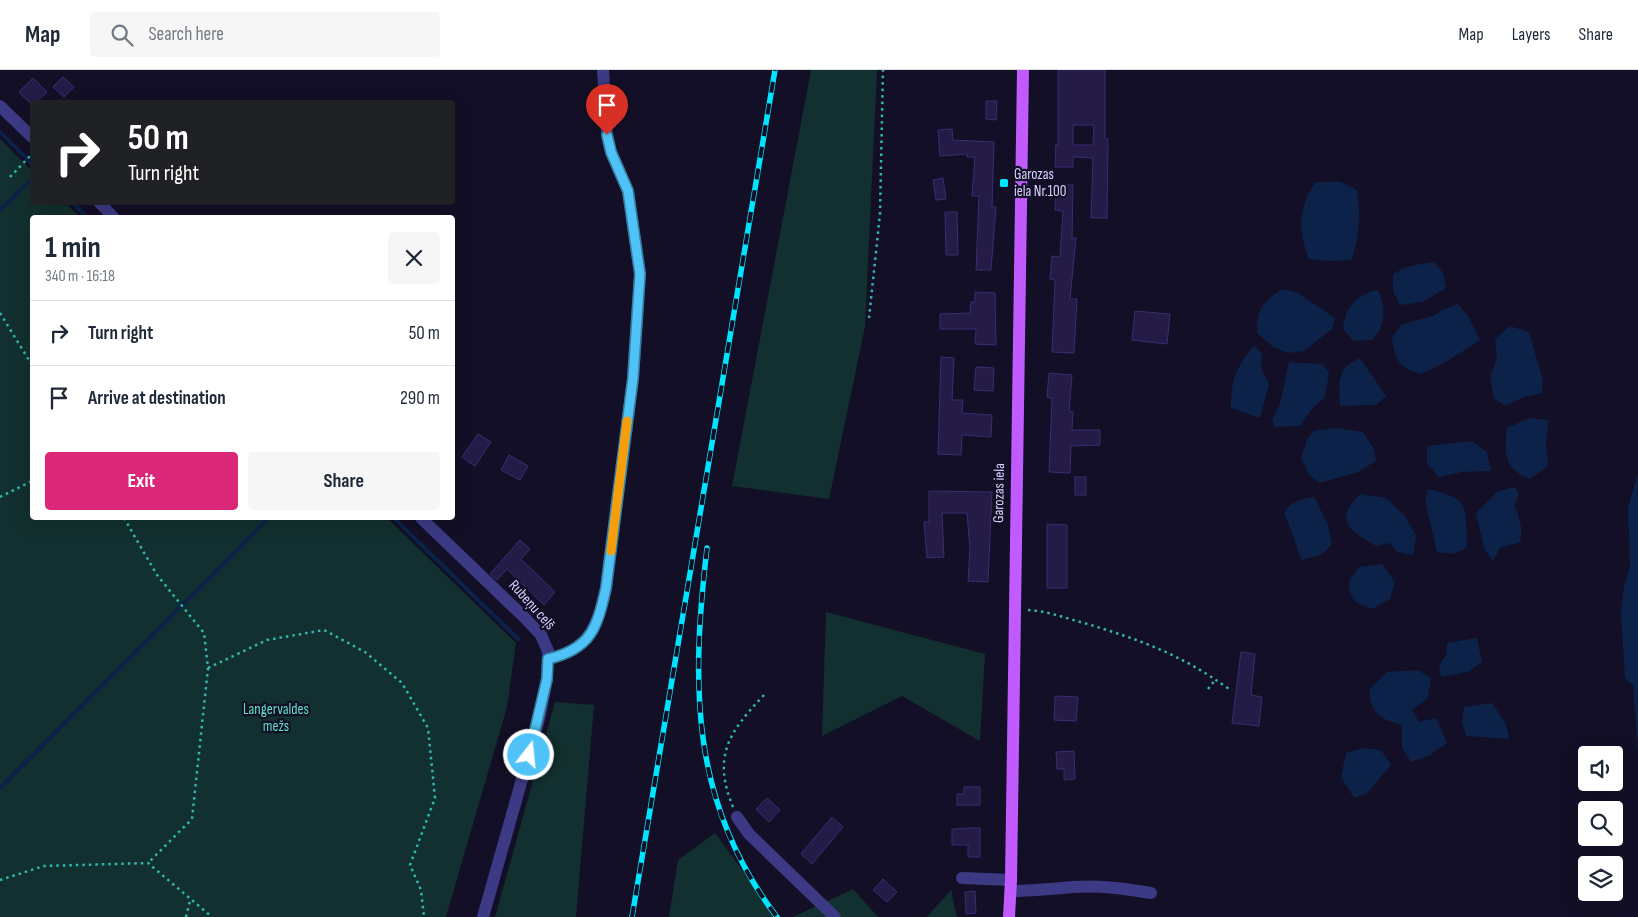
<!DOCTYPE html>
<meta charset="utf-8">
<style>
body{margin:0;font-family:"Sofia Sans Condensed",sans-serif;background:#f6f6f7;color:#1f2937;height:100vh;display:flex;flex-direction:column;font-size:19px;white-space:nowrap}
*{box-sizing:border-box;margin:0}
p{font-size:16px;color:#747a83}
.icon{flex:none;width:28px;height:28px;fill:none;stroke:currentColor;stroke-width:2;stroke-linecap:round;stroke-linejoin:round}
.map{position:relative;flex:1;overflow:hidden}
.side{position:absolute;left:30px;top:145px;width:425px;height:305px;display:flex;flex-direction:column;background:#fff;border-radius:5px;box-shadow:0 5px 20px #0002}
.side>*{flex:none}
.banner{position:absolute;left:30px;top:30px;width:425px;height:105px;border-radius:5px;box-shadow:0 5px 20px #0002;background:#202124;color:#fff;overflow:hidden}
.controls{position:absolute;left:1578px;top:676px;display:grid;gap:10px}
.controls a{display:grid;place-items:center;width:45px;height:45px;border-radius:5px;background:#fff;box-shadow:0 5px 20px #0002;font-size:25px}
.pin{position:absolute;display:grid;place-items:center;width:42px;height:42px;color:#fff;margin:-51px -21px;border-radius:50% 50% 50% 0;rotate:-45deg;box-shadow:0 0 5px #0007}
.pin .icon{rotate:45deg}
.me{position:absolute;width:55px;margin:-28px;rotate:16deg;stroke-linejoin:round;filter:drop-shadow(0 0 4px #0008)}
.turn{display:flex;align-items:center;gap:18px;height:105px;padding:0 15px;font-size:22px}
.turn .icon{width:65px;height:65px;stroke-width:2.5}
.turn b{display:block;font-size:35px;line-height:42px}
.round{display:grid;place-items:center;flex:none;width:52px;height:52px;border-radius:5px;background:#f6f6f7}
.head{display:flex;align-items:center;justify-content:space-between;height:85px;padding:0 15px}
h1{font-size:30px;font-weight:700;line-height:38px}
.button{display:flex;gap:10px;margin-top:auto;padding:10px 15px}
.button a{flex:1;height:58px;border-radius:5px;background:#db2777;color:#fff;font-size:20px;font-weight:700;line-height:58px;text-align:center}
.button a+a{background:#f6f6f7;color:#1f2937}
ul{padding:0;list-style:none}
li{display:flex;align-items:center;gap:15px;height:65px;padding:0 15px;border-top:1px solid #e0e1e3}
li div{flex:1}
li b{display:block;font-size:19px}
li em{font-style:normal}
header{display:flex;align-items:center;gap:30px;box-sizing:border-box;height:70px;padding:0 25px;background:#fff;border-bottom:1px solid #e0e1e3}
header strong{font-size:24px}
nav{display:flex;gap:28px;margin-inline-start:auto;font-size:18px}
.search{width:350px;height:45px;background:#f6f6f7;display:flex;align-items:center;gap:12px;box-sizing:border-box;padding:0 18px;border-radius:5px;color:#747a83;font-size:19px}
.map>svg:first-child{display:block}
.green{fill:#12302f}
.water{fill:#0c2248}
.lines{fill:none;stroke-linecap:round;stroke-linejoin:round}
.stream{stroke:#0c2248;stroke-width:4}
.building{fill:#241b47;stroke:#3b2d73;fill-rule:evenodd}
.path{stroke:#2fb8b0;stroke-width:2.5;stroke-dasharray:2.5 4;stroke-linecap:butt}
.minor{stroke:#3d3a85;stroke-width:12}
.major{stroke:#c25bff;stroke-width:12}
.rail-casing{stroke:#00e5ff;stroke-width:5.5}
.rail{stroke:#130f26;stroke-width:4;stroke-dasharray:11;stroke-linecap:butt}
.route-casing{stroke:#337fa1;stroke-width:12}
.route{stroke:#4fc3f7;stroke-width:9}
.slow{stroke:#f59e0b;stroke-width:9}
.poi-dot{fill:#00e5ff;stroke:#130f26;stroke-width:2}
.labels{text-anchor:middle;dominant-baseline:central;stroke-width:4.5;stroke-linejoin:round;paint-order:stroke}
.poi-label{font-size:15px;fill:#d9d4ff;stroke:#130f26;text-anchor:start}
.street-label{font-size:15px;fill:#d9d4ff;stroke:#130f26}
.park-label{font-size:15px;fill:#5fe0c0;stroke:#130f26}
</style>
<header>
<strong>Map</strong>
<div class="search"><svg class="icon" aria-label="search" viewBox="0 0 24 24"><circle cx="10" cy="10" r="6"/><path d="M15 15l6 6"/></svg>Search here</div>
<nav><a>Map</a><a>Layers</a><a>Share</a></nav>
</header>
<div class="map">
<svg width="1638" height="847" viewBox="0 0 1638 847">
<rect width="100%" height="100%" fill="#130f26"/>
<g class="green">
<polygon points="811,0 877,0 865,257 829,429 732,416"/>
<polygon points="0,69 32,101 32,132 65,133 80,147 32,148 32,448 387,448 516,573 507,637 446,847 0,847"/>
<polygon points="826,542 985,584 980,671 902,626 822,666"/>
<polygon points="555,632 594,635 576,847 495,847"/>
<polygon points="715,763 777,847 669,847 678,790"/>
<polygon points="853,819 878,847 793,847"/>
<polygon points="951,820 957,847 927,847"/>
</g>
<g class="water">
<path d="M1316,112h25l16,8c4,24 2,47 -5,70l-23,1 -20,-2c-11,-26 -11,-54 7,-77z"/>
<polygon points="1434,192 1443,203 1446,218 1423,232 1400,235 1393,221 1393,204 1409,196"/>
<path d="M1282,219l16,4 37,25 -3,11 -28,22 -16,2 -15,-6 -16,-14c0,-25 5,-30 25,-44z"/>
<path d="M1378,220c8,19 8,35 -6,50l-18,1 -11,-12c1,-20 15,-37 35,-39z"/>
<path d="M1458,234l11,13 11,23 -34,22 -25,12c-22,-6 -27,-15 -29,-37l10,-13 31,-8 11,-7z"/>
<polygon points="1510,256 1529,262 1543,310 1542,323 1524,327 1505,336 1494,328 1490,306 1497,288 1495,269"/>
<path d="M1254,275l8,9 -1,15 8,15 -9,34 -29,-10c0,-30 5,-39 23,-63z"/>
<path d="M1360,288l26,38 -10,9 -36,1c-1,-23 -4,-38 20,-48z"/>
<polygon points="1289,292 1323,294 1329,303 1325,327 1311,340 1300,356 1275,357 1272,350 1280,333"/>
<path d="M1529,348l19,2 -2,24 2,22 -18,13c-26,-9 -26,-27 -23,-51z"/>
<polygon points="1336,358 1363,362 1374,379 1376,391 1358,402 1320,413 1310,406 1301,388 1306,372 1313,361"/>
<polygon points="1472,371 1487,382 1491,401 1462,402 1438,407 1427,393 1427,376"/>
<polygon points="1638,403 1638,681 1633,615 1625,608 1621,542 1624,516 1630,497 1628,438"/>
<path d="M1515,417l4,8 -5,10c6,13 9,22 6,37l-20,6 -7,13 -9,-13 -8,-35 22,-22z"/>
<path d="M1428,419c44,10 37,18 39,59l-14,6 -16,-2 -12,-52z"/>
<path d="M1360,424l26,4 19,18 11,19 -3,20 -16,-3 -7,-9 -14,3c-26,-16 -44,-24 -16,-52z"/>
<path d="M1314,427l14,28 4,19 -11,11 -19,5c-7,-16 -10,-31 -18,-46 6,-13 17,-15 30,-17z"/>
<path d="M1382,494l13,18 -5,17 -18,10c-18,-6 -22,-8 -23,-28l10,-14z"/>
<polygon points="1477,568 1482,592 1468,602 1441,607 1439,596 1446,585 1447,573"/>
<path d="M1418,600l13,8 -3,20 -16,12 7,12 17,-4 11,25 -17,12 -19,7 -9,-14v-23c-22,-6 -31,-11 -33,-35l18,-18z"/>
<polygon points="1492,633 1506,654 1509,669 1466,666 1462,652 1464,637"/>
<polygon points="1363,678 1381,680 1391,695 1367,723 1354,728 1341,707 1346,683"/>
</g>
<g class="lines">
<g class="stream">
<polyline points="0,62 32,94"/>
<polyline points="72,132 88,148"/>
<polyline points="0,140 32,109"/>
<polyline points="394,448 518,569"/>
<polyline points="0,718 269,448"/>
</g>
</g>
<g class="building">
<path d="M1058,0h47v69h3l-1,79h-16l2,-60 -20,-1v10h-18l1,-23 2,1zM1073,55h21l-1,20h-20z"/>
<polygon points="63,7 74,17 64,27 53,17"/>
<polygon points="33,8 47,22 36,32 32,32 32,35 19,22"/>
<polygon points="986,31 997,31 996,50 986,49"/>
<polygon points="952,59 953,70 994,72 992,137 996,137 991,200 976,200 979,126 972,126 975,87 967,87 967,84 940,86 938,60"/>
<polygon points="943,108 946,129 936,130 933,110"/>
<polygon points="1064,115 1073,115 1072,168 1076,168 1070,229 1077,229 1074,283 1052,282 1055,210 1050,209 1052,186 1060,187 1063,141 1055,140 1056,119 1064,119"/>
<polygon points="945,142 957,142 958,185 946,185"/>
<polygon points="975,222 995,223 996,275 975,274 976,259 940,259 940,244 970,243 971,232 975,232"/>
<polygon points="1135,241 1170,244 1167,274 1132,270"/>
<polygon points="941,287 954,288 952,330 963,330 962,343 992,345 991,367 962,365 961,385 938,384"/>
<polygon points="976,297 994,298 993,321 974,320"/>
<polygon points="1049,303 1072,305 1069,341 1073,342 1072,360 1100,360 1100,375 1071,376 1070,403 1049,402 1052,328 1047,327"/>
<polygon points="478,364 491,372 475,396 462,387"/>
<polygon points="509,385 528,396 520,410 501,400"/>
<rect x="1075" y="407" width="11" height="18"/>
<polygon points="929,421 992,422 988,512 968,511 970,480 967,443 942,443 944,487 927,488 924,452 929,452"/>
<polygon points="1047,454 1067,455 1067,518 1047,518"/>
<polygon points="520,470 530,479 521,489 555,522 544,535 507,499 497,510 490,504"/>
<polygon points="1241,582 1255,584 1251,625 1262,627 1259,656 1232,653"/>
<polygon points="1055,626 1078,627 1076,651 1054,650"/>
<polygon points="1074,681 1075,709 1064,710 1064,699 1057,699 1056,682"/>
<polygon points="964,717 980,717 980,735 957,735 957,724 964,724"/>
<polygon points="767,728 780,740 769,752 756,739"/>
<polygon points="832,747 843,757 812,794 801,784"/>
<polygon points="968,758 980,758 980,787 968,787 968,775 952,775 952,759"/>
<polygon points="883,809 897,822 887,832 873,820"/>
<polygon points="975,821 976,843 966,844 965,822"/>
</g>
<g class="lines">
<g class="path">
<polyline points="10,107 32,84"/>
<polyline points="0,243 32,295"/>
<polyline points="869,248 880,144 883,0"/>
<polyline points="0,427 32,411"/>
<polyline points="124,448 157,505 204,563 208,598 192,749 148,793"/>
<path d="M1028,540c19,1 37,8 56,13 57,17 96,31 145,66"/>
<polyline points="208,598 267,570 324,560 365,582 402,613 428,658 435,728 410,795 421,820 424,847"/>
<polyline points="1208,619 1215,610"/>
<path d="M733,737c-21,-51 -4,-75 31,-112"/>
<polyline points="0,810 44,796 148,793 212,847"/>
<polyline points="186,847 190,830"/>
</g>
<g class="minor">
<polyline points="0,36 32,67"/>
<polyline points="99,132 114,148"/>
<polyline points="421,448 525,548 541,565 548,581 547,609 539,649 483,847"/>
<path d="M548,589c42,-10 49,-32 58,-71l27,-210 7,-104 -12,-83 -17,-39 -4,-17 -4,-65"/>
<polyline points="737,747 749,764 835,847"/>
<polyline points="962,808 1011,810"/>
<path d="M1011,821c21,0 41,-2 62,-4 26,-2 53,2 78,6"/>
</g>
<polyline class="major" points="1009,847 1011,810 1023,0"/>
<g class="rail-casing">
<g id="rail">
<path d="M707,478c-16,136 -17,255 70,369"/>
<polyline points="632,847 775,0"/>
</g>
</g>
<use href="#rail" class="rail"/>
</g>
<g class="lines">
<g class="route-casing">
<path id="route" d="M529,685l18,-76 1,-20c43,-10 49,-31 58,-71l27,-210 7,-104 -12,-83 -17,-39 -4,-17"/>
</g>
<use href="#route" class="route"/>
<polyline class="slow" points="611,481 627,351"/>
</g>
<rect class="poi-dot" x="999" y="108" width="10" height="10" rx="2.5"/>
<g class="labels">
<g class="poi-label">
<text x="1014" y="104">Garozas<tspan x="1014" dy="17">iela Nr.100</tspan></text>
</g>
<g class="street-label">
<text transform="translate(999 423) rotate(-89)">Garozas iela</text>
<text transform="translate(532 535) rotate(48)">Rubeņu ceļš</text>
</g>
<g class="park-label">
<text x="276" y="639">Langervaldes<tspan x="276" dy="17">mežs</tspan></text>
</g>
</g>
</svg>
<div class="controls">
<a><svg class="icon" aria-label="sound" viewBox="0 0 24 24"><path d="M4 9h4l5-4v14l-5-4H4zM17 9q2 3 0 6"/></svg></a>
<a><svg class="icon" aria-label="search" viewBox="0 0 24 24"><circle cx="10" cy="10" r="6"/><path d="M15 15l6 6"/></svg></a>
<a><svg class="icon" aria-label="layers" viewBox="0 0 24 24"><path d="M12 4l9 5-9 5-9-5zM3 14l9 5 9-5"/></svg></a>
</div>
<div class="pin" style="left:607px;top:65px;background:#d93025"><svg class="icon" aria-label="arrive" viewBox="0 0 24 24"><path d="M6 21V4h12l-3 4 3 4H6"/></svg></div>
<svg class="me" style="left:529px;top:685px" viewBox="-20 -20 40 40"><circle r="17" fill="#4fc3f7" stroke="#fff" stroke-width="3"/><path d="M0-11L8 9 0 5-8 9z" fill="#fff"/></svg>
<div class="banner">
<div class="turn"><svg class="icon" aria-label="right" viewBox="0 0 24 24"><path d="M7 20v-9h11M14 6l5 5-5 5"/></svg><div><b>50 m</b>Turn right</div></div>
</div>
<section class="side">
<div class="head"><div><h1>1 min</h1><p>340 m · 16:18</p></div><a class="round"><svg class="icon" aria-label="close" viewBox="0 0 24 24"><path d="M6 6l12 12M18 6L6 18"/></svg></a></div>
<ul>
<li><svg class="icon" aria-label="right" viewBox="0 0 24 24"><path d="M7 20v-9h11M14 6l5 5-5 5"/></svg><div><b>Turn right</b></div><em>50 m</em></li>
<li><svg class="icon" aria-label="arrive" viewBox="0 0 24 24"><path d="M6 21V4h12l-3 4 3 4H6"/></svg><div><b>Arrive at destination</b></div><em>290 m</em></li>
</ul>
<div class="button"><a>Exit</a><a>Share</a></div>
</section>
</div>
